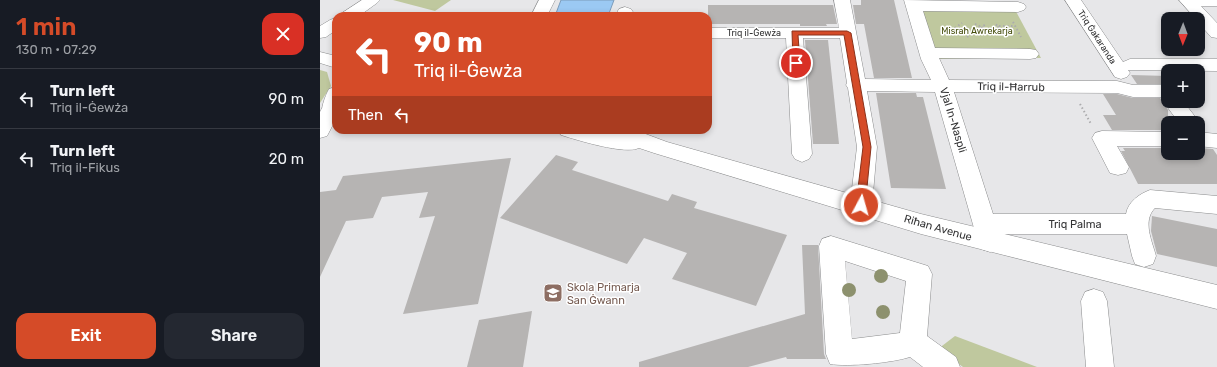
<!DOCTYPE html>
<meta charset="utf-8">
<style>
body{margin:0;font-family:Rubik,sans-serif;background:#242831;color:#f1f3f6;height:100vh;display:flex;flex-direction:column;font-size:15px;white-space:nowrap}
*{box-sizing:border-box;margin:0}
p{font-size:13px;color:#9ea1a6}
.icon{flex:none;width:22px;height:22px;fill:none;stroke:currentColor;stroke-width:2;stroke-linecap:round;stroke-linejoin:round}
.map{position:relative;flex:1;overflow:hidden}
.details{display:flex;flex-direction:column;background:#171b24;width:320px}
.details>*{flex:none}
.top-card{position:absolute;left:12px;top:12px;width:380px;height:122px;border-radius:12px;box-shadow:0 2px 6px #0003;background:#d54b28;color:#fff;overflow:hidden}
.needle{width:26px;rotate:181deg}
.buttons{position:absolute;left:841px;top:12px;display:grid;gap:8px}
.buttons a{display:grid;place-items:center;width:44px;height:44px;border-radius:8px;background:#171b24;box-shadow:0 2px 6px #0003;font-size:20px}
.pin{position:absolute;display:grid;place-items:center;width:34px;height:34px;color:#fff;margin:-17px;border:2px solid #fff;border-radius:50%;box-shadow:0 1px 4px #0007}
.me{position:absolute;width:44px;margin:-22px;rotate:6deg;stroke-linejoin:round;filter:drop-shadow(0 0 3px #0008)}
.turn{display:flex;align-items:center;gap:14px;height:84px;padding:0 16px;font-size:18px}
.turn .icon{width:52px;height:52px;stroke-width:2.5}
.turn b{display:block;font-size:28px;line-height:34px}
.then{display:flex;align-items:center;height:38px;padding:0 16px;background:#0003;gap:8px;font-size:15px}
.round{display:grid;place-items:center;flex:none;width:42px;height:42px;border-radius:12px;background:#242831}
.overview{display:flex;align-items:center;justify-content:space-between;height:68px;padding:0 16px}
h1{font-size:24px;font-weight:600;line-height:30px;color:#d54b28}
.button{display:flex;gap:8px;margin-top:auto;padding:8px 16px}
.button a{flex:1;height:46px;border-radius:12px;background:#d54b28;color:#fff;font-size:16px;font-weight:600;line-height:46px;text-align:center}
.button a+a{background:#242831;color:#f1f3f6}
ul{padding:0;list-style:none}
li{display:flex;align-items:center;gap:12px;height:60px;padding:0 16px;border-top:1px solid #363941}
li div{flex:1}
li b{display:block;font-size:15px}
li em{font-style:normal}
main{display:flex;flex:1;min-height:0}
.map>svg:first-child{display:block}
.green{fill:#bfc89e}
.water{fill:#9bc9f3;stroke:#7c9cba}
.building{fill:#b6b4b3}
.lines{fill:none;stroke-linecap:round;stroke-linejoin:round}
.minor-casing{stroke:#8b8c8d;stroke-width:1}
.major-casing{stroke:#8b8c8d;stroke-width:1}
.path{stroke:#ababad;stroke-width:2;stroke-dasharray:1.5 2.5;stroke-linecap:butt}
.minor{fill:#fff;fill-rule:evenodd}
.major{fill:#fff;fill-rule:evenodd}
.tree{fill:#8d916e}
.route{fill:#d54b28;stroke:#8a311a}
.labels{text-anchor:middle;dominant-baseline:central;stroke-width:3;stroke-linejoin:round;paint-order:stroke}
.far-park-label{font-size:9px;fill:#434b09;stroke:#fff}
.far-street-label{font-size:9px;fill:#333334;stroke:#fff}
.street-label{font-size:11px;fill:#333334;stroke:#fff}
.education-label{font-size:11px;fill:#785e54;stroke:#fff;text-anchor:start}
</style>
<main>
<section class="details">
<div class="overview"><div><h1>1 min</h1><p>130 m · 07:29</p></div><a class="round" style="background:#d93025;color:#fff"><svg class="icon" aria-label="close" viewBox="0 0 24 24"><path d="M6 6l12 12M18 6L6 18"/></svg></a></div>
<ul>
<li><svg class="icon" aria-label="left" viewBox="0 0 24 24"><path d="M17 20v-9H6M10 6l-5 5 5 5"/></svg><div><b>Turn left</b><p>Triq il-Ġewża</p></div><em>90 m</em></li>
<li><svg class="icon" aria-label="left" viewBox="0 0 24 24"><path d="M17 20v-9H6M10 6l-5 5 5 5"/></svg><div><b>Turn left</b><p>Triq il-Fikus</p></div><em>20 m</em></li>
</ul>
<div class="button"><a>Exit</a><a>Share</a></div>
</section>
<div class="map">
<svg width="897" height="367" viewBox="0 0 897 367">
<rect width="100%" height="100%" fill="#e7e7e9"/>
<g class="green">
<polygon points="73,0 131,0 115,11"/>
<polygon points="612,4 692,4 721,58 610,59 596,12"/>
<polygon points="0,70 7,72 11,86 0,103"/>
<polygon points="635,336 717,367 643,367 618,349"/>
</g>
<polygon class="water" points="241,0 294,0 288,16 235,16"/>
<g class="building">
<polygon points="541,0 574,0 592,78 554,78 544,24 536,24 533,5 541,5"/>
<polygon points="388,5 513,5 517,24 506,24 507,26 480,26 480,24 388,24"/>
<polygon points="485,40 508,40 519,144 493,144"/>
<polygon points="811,75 848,76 848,84 817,84"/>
<polygon points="556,93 596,93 597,97 603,97 626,189 571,188"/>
<polygon points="783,94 797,94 813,98 840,98 842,100 842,102 848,110 848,118 854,119 857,123 848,123 848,130 792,130 783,115 796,115"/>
<polygon points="803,148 848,148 848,153 878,153 878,148 893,149 897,155 897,184 818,184 801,151 805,151"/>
<polygon points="236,155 258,162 252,170 348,201 352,194 377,202 374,208 467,235 436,306 352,279 367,253 324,238 307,264 180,218"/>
<polygon points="191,158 158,304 83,314 115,216 99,218 108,192 62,197 53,218 26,221 0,277 0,192 16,190 23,176"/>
<polygon points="832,216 897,229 897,267 837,254 831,231"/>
<polygon points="482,245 498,245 504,354 506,359 467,359 466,357 428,367 319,367 319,362 485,314"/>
<polygon points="212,311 203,367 147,367 159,320"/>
</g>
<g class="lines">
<g class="minor-casing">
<g id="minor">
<polygon points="42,0 60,0 57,3 39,16 20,16 22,13"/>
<polygon points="219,0 235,0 227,16 211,16"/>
<path d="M514,0h16l15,79 66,1 -10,-21 -17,-59 114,2 6,2 2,3 -2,3 -6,2 -95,-1 12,37 95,1 6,1 3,4 -3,4 -6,1 -91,-1 10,22 168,1 16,4h32l3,1v15h15l17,22 -2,3v-3h-19l-16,-22 2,-2 -5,-2h-27l-16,-4 -163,-1 39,122h133c2,-12 13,-20 24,-24l67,6v18l-62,-6c-13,13 -3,33 1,48l-3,8 -9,3 -9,-3 -3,-8 -5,-22h-128l3,8 -3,7 -9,3 -9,-3 -3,-7 -43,-150 -68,-1 10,56 -5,58 -3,6 -8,3 -8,-3 -3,-6 7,-58 -9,-59 -2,-3 1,-2 -7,-45h-37l9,116 -3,5 -7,3 -7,-3 -3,-5 -6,-116h-78v-10h131z"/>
<polygon points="745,0 761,0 803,62 810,59 897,59 897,71 808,70 810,73 807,77 801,79 795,77"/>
<polygon points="859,0 897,0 897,6 881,6 897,23 897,38 891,37 878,22 878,19 876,19"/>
<polygon points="305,7 311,9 313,12 311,16 295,16 299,9"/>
<polygon points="16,18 16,30 6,37 0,38 0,26 10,20"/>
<polygon points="9,106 16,108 16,119 7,136 0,138 0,112 2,108"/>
<polygon points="782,131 848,132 848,146 797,146 809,167 806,173 798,175 790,173 772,138 775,133"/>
<polygon points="878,132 897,134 897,148 878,146"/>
<path d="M511,236l97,30 4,8 -5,62 29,21 4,10h-37l-13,-10c-19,6 -62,10 -80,7l-4,-10 -7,-108 3,-7zM525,261l61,20 -6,52 -48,6z"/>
<polygon points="774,289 783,292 787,301 794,367 766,367 761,301 765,292"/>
</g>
</g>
<g class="major-casing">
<g id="major">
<polygon points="0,52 16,56 16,68 0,63"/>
<path d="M16,87v31l-7,2 -7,-2c-2,-8 3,-22 7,-29z"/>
<path d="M238,130l47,1 -1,-1h31l32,12 254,72 296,71v24l-296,-75 -267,-81 -15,-5c-14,7 -62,-8 -78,-13z"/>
</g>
</g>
<g class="path">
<polyline points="693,22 701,37"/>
<polyline points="655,24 675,33 679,26 674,24"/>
<polyline points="679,26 695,26"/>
<polyline points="635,28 642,23"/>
<polyline points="647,37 666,24"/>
<polyline points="760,104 771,124"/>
</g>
<use href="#minor" class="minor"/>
<use href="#major" class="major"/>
</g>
<g class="tree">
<circle cx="561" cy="276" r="7"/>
<circle cx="529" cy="290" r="7"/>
<circle cx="563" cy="312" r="7"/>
</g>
<polygon class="route" points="472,31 527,31 531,33 551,147 545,207 538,207 536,205 543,147 524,35 478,35 480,63 476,65 473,63"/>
<defs>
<g id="school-square" transform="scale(1)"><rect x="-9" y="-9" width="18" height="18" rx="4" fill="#8d6e63" stroke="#fff"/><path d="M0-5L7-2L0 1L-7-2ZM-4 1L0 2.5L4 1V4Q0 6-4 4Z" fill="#fff"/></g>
</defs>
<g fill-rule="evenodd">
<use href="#school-square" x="233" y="293"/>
</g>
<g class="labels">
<g class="far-park-label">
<text x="657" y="31">Misraħ Awrekarja</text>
</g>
<g class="far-street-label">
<text x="434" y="33">Triq il-Ġewża</text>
<text transform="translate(777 37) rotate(57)">Triq Ġakaranda</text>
</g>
<g class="street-label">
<text transform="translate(691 87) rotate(1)">Triq il-Ħarrub</text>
<text transform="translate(633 120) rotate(73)">Vjal In-Naspli</text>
<text x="755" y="224">Triq Palma</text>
<text transform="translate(618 228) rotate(16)">Riħan Avenue</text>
</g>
<g class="education-label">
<text x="247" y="287">Skola Primarja<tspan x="247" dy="13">San Ġwann</tspan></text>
</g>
</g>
</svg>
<div class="buttons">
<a><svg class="needle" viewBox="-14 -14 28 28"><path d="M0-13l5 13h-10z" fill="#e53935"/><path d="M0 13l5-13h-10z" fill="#9ea1a6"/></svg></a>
<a>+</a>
<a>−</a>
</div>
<div class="pin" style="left:476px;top:63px;background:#d93025"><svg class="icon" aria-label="arrive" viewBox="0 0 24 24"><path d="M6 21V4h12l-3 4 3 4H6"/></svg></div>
<svg class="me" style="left:541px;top:205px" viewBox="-20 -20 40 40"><circle r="17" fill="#d54b28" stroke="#fff" stroke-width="3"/><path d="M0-11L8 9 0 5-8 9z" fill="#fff"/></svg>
<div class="top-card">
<div class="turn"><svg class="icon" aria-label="left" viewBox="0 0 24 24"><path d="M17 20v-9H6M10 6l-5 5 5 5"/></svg><div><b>90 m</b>Triq il-Ġewża</div></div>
<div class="then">Then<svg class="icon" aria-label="left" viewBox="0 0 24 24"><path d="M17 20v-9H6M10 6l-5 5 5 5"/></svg></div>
</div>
</div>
</main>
